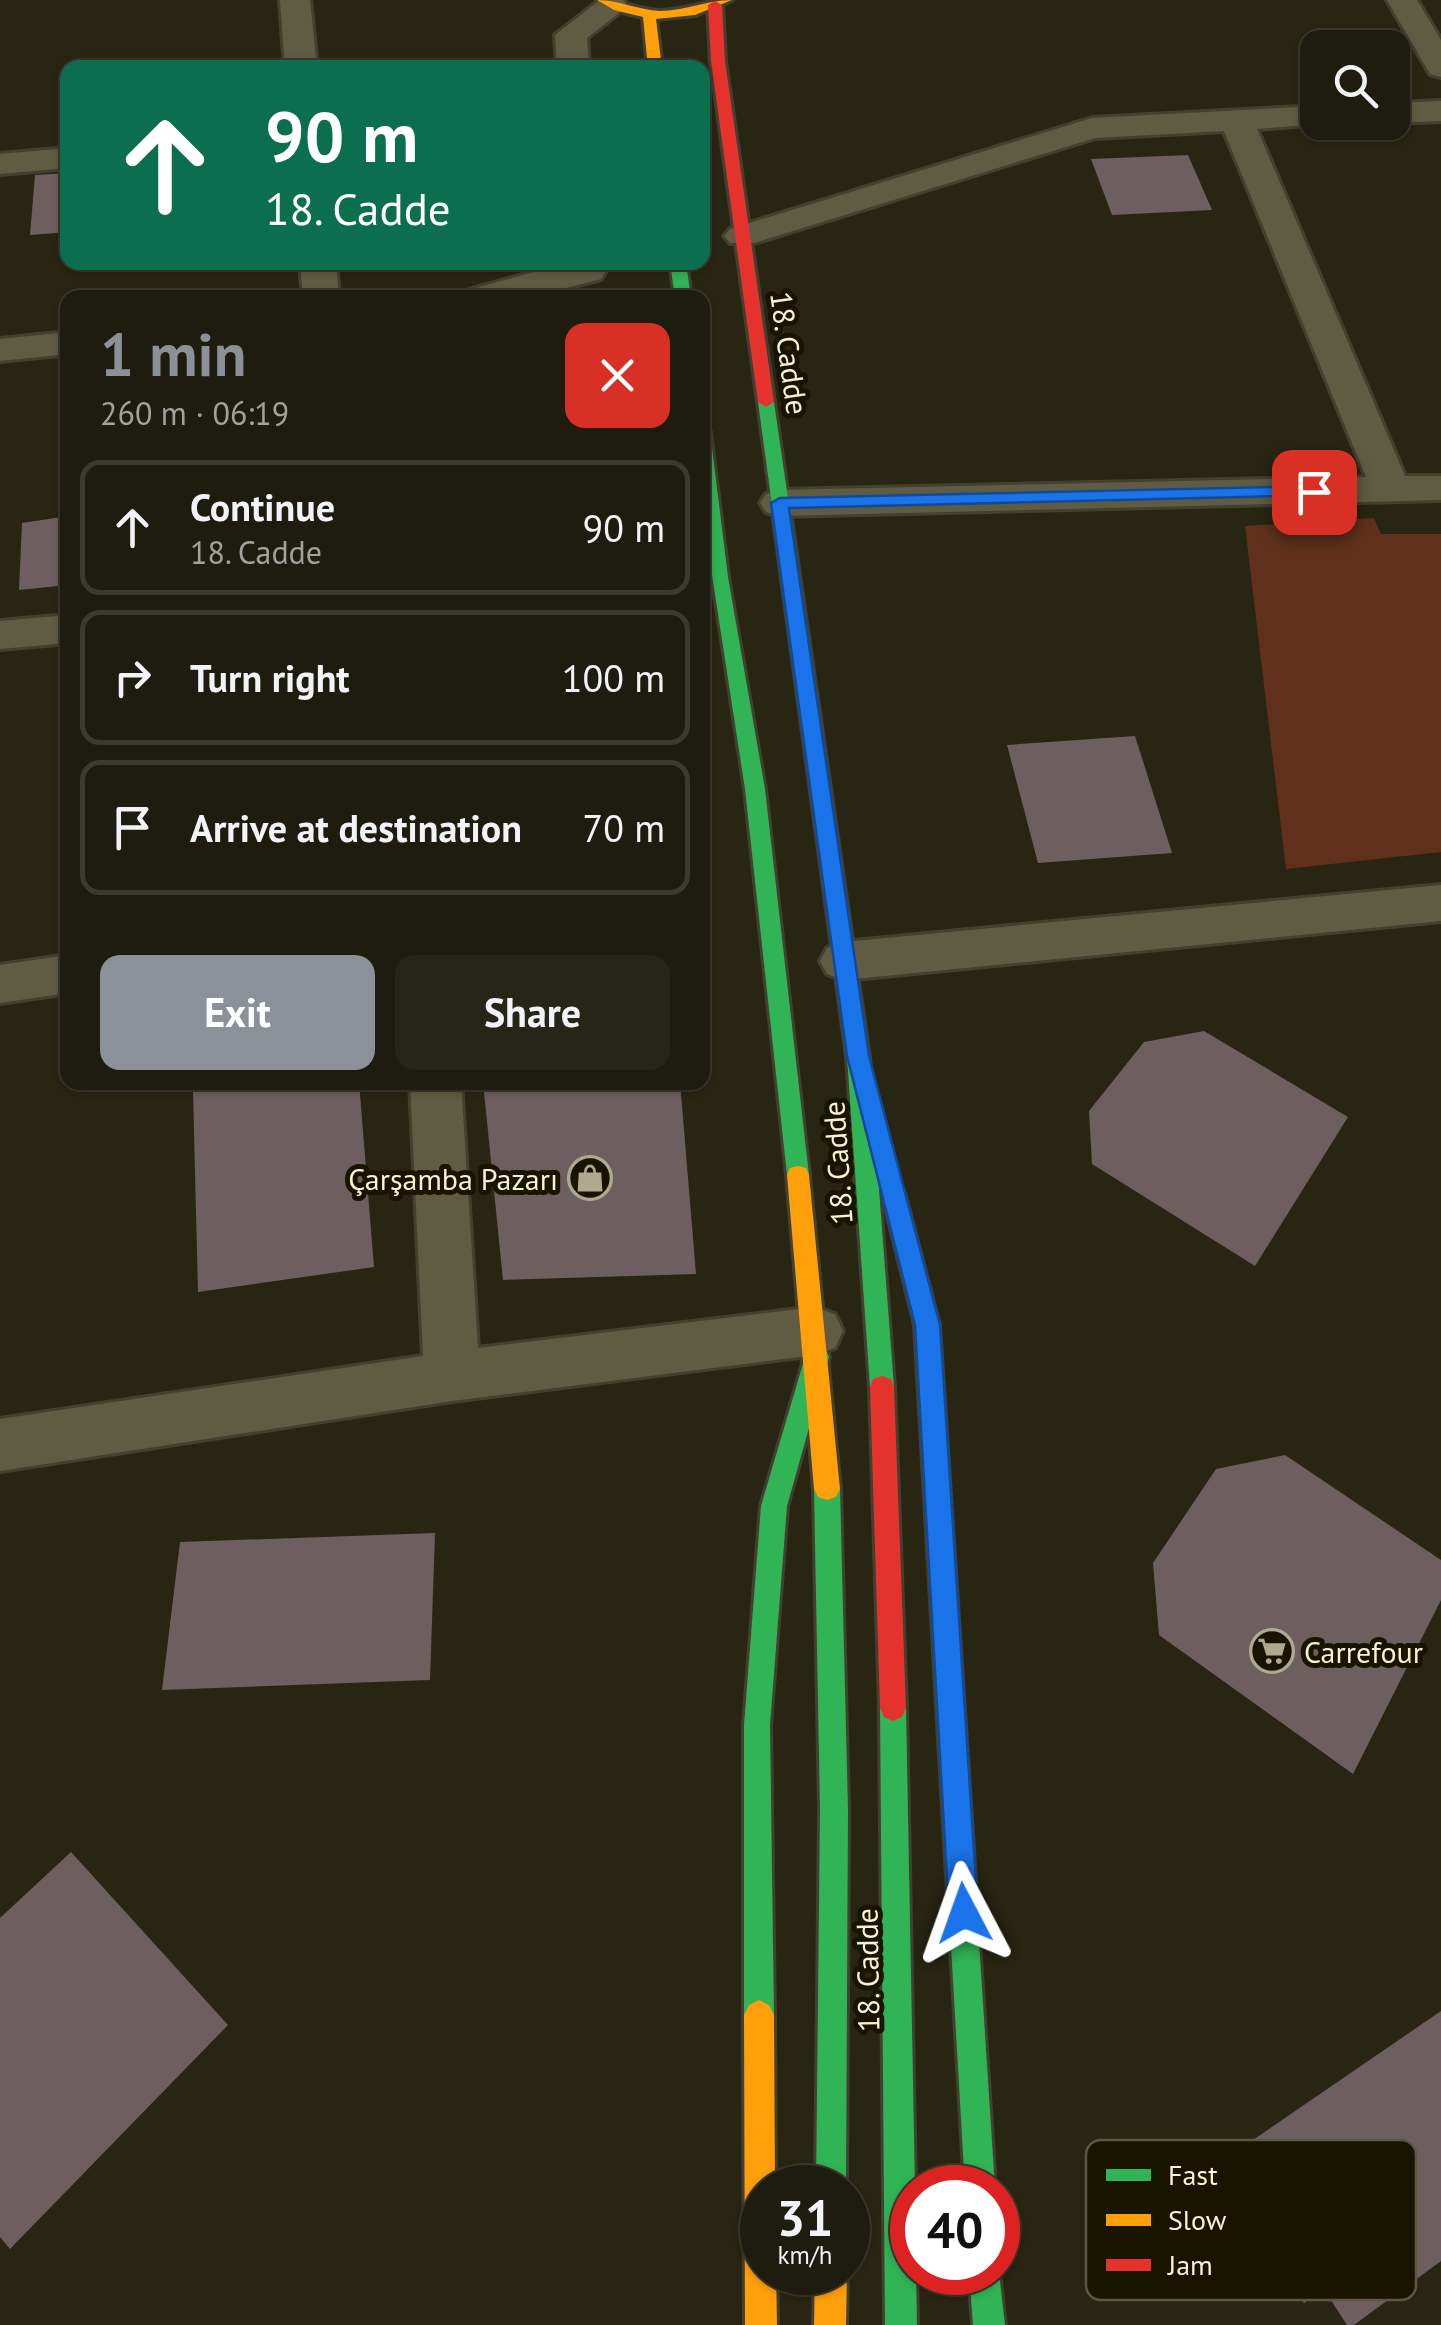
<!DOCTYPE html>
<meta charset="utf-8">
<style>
body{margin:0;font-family:"PT Sans",sans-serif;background:#262517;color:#f1f3f6;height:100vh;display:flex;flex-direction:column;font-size:38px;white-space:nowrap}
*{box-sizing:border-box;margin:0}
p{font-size:32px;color:#a1a19e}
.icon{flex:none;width:55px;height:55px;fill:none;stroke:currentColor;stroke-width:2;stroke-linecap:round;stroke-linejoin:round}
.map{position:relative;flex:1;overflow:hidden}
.details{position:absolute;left:60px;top:290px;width:650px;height:800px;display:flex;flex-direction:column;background:#1e1c0e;border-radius:20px;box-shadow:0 2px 8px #0004,0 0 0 2px #3c3a2e}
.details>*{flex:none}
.guide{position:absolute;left:60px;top:60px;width:650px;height:210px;border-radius:20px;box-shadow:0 2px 8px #0004,0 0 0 2px #3c3a2e;background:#0b6e4f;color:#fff;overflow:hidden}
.fabs{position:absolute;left:1300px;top:30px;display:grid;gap:20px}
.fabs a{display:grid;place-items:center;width:110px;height:110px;border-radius:20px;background:#1e1c0e;box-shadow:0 2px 8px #0004,0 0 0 2px #3c3a2e;font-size:50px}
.speed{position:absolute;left:740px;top:2165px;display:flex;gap:20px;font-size:50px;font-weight:700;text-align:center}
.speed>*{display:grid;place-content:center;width:130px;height:130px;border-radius:50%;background:#1e1c0e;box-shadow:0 2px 8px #0004,0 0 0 2px #3c3a2e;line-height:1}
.speed small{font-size:25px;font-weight:400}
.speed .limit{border:15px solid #d22;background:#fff;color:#111}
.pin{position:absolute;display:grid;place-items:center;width:85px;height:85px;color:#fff;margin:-42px;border-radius:20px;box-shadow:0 5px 15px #0006}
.me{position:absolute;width:110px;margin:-55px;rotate:356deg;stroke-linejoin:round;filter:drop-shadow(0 0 8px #0008)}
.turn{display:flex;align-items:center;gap:35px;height:210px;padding:0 40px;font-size:45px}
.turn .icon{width:130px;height:130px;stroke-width:2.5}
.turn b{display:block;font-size:70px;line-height:85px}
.round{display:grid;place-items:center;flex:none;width:105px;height:105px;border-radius:20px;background:#262517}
.headline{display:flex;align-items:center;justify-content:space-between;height:170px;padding:0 40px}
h1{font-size:60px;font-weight:700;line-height:75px;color:#8c9099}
.button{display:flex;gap:20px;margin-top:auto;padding:20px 40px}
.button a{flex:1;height:115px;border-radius:20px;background:#8c9099;color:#fff;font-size:40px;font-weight:700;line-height:115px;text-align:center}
.button a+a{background:#262517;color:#f1f3f6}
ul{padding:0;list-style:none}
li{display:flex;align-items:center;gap:30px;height:135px;margin:0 20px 15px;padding:0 20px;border:5px solid #3c3a2e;border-radius:20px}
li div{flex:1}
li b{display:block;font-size:38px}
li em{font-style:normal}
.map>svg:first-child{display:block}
.green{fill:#60301d}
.building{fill:#6e5e60}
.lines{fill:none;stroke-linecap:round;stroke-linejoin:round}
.street-casing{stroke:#434030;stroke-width:6}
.fast-casing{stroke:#434030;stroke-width:6}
.slow-casing{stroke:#434030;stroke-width:6}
.jam-casing{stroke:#434030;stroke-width:6}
.street{fill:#605c43;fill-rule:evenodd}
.fast{fill:#30b455;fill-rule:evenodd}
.slow{fill:#ff9f0a;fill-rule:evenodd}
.jam{fill:#e5322d;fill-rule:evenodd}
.route{fill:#1a73e8;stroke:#114b97;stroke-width:2.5}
.labels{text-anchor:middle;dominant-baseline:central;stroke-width:10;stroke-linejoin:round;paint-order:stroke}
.street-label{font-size:30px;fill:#f8f2d1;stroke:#191400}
.poi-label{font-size:30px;fill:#f8f2d1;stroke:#191400;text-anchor:end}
.key{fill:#191400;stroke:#5c573f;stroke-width:2.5}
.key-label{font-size:28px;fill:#f8f2d1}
</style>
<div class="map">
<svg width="1441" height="2325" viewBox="0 0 1441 2325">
<rect width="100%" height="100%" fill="#282512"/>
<polygon class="green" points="1374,518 1381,534 1441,534 1441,852 1286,869 1245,526"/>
<g class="building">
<polygon points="1188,155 1212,210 1112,215 1091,159"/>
<polygon points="68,173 68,232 30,235 35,175"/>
<polygon points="68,516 68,585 19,590 22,523"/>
<polygon points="1135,736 1172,853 1038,863 1007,745"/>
<polygon points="1204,1031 1348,1117 1255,1266 1092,1164 1089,1111 1144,1042"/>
<polygon points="261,1082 359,1082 374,1267 198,1292 193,1092"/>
<polygon points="483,1082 680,1082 696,1274 503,1280"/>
<polygon points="1285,1455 1441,1560 1441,1600 1353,1774 1159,1635 1153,1563 1216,1469"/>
<polygon points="435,1533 430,1680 162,1690 180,1542"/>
<polygon points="71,1852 228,2025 10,2249 0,2237 0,1918"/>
<polygon points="1441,2011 1441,2261 1354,2325 1347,2325 1323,2288 1304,2303 1215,2166"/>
</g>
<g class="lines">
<g class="street-casing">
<g id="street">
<polygon points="280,0 310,0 317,68 285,68"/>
<polygon points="600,0 623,0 628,6 587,38 589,68 557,68 555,35"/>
<polygon points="1387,0 1417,0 1441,40 1441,77 1430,74"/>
<polygon points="1441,101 1441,121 1392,123 1390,122 1392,103"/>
<polygon points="1318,106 1318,122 1330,123 1257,129 1405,476 1441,476 1441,500 780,516 766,512 760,503 766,494 780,490 1366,477 1224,131 1095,138 754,243 730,243 724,236 730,229 1092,118"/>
<polygon points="68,148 68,168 0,174 0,154"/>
<polygon points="300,262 336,262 339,298 303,298"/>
<polygon points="569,262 605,262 606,271 601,279 527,298 464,298 469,290"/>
<polygon points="68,332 68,354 0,361 0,339"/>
<polygon points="68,615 68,643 0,649 0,621"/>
<polygon points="1441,885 1441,921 844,980 827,974 820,961 827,948 844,942"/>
<polygon points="68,955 68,993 0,1003 0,965"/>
<polygon points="410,1082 461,1082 478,1348 815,1307 835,1314 843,1331 835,1348 815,1355 452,1401 0,1471 0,1419 423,1356"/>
</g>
</g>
<g class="fast-casing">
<g id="fast">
<polygon points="670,262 686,262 691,298 675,298"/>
<polygon points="766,397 774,402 869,1057 894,1387 891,1395 882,1398 873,1395 870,1387 847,1057 758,402"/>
<polygon points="702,427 710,432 728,577 765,789 809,1175 806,1182 790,1182 787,1175 745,789 702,510"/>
<polygon points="894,1187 902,1189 905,1196 939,1325 995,2188 965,2188 915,1325 883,1196 886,1189"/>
<polygon points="817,1346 826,1350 829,1357 787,1506 770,1725 774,2015 769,2025 759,2030 749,2025 744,2015 744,1725 761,1506 805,1357 808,1350"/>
<polygon points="827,1478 836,1481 840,1489 848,1809 846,2188 816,2188 820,1809 814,1489 818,1481"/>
<polygon points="893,1695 902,1699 906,1708 915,2188 912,2272 916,2272 917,2325 885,2325 880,1708 884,1699"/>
<polygon points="998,2264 1005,2325 973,2325 969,2272 998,2272"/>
</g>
</g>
<g class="slow-casing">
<g id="slow">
<path d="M597,0c22,0 41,10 63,11 25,0 47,-11 72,-11l-37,15 -39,4 6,49h-14l-5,-51 -29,-7z"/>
<polygon points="798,1166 806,1168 809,1175 840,1489 836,1497 827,1500 818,1497 814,1489 787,1175 790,1168"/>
<polygon points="759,2000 769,2005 774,2015 775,2188 762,2188 762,2272 776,2272 777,2325 745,2325 744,2015 749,2005"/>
<polygon points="815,2272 847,2272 846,2325 814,2325"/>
</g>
</g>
<g class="jam-casing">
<g id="jam">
<polygon points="715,1 722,5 725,61 774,402 766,407 758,402 711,61 708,5"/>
<polygon points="882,1376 891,1379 894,1387 906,1708 902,1717 893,1721 884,1717 880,1708 870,1387 873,1379"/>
</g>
</g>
<use href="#street" class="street"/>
<use href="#fast" class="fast"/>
<use href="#slow" class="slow"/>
<use href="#jam" class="jam"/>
</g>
<polygon class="route" points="1314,486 1320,488 1320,495 789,508 869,1056 940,1325 978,1913 974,1923 964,1927 953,1923 949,1913 915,1325 847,1056 771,503 780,498"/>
<defs>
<g id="shop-ring" transform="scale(2.25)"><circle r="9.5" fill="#191400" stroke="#afaa8e" stroke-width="1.5"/><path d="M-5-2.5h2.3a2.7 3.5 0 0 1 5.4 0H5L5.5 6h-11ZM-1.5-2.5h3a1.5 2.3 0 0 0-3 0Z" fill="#afaa8e"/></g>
<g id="supermarket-ring" transform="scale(2.25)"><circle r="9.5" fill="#191400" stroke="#afaa8e" stroke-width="1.5"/><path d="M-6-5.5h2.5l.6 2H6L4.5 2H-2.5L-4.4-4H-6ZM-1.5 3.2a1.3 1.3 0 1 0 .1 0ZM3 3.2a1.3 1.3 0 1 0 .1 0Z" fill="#afaa8e"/></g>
</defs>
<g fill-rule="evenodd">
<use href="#shop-ring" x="590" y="1178"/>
<use href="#supermarket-ring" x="1272" y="1651"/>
</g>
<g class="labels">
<g class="street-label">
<text transform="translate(790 353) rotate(82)">18. Cadde</text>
<text transform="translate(837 1163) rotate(-94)">18. Cadde</text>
<text transform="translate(867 1970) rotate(-91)">18. Cadde</text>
</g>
<g class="poi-label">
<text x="558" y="1178">Çarşamba Pazarı</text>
<text x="1304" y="1651" text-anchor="start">Carrefour</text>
</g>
</g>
<rect x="1086" y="2140" width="330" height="160" rx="15" class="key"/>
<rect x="1106" y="2169" width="45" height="12" fill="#30b455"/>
<rect x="1106" y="2214" width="45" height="12" fill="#ff9f0a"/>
<rect x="1106" y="2259" width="45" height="12" fill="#e5322d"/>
<g class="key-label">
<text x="1168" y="2185">Fast</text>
<text x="1168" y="2230">Slow</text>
<text x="1168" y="2275">Jam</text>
</g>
</svg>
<div class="fabs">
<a><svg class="icon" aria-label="search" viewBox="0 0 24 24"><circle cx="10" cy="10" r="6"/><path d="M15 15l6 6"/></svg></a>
</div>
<div class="speed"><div>31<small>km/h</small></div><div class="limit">40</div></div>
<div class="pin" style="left:1314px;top:492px;background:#d93025"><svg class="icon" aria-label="arrive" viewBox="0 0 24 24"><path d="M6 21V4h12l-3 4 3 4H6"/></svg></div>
<svg class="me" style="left:964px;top:1913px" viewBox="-20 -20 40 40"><path d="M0-17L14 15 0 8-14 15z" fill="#1a73e8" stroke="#fff" stroke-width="4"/></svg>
<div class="guide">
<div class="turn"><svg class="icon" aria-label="ahead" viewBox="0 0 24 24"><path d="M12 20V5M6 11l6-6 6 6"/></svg><div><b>90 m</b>18. Cadde</div></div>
</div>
<section class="details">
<div class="headline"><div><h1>1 min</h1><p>260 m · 06:19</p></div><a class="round" style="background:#d93025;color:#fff"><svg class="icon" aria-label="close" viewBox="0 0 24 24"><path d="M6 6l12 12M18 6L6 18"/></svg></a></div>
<ul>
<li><svg class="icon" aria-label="ahead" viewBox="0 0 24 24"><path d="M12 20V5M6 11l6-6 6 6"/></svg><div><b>Continue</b><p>18. Cadde</p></div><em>90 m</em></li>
<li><svg class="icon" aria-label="right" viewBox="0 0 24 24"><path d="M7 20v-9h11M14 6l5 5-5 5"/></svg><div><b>Turn right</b></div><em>100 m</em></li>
<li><svg class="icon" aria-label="arrive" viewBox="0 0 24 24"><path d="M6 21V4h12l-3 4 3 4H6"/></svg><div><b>Arrive at destination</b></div><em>70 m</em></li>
</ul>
<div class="button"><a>Exit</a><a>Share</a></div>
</section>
</div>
